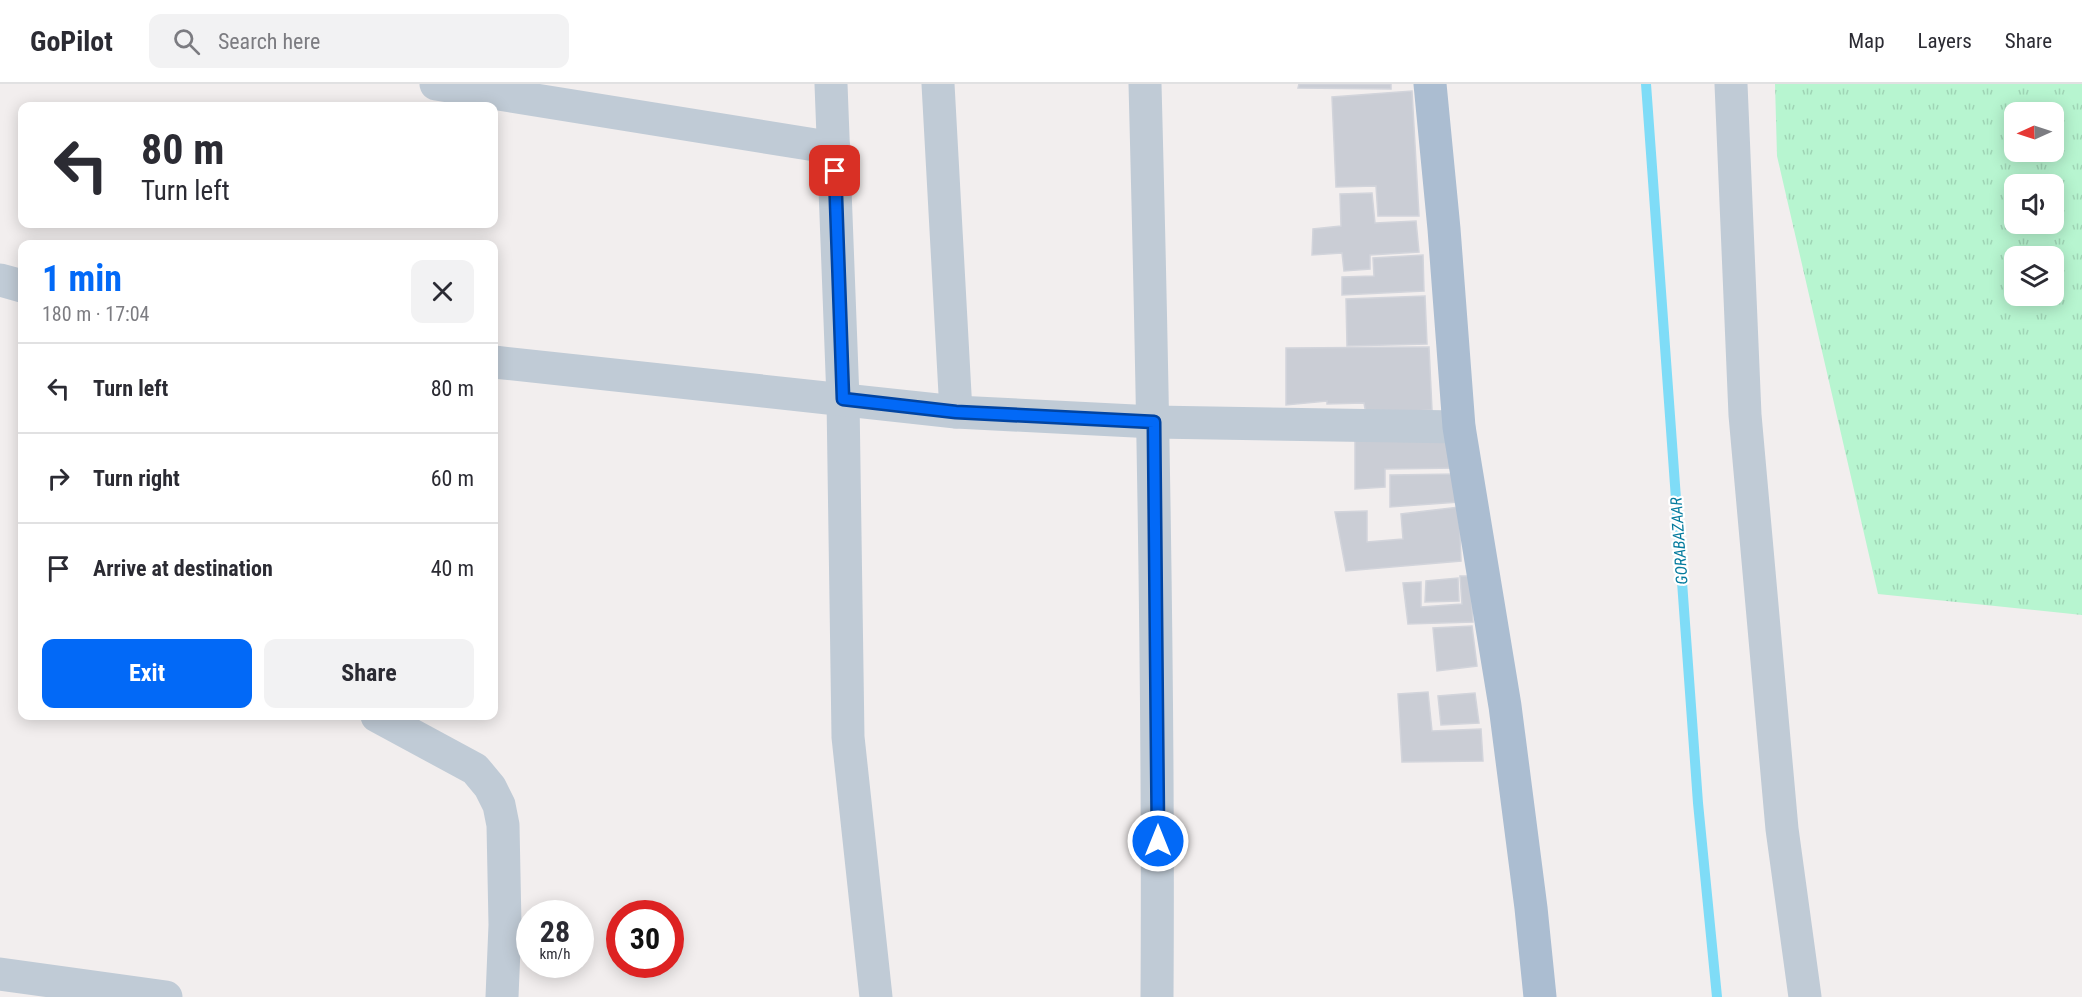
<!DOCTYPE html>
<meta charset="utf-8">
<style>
body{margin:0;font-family:"Roboto Condensed",sans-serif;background:#f2f2f3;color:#2b2b33;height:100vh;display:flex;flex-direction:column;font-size:22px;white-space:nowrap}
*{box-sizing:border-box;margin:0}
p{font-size:20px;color:#7c7c81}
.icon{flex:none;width:33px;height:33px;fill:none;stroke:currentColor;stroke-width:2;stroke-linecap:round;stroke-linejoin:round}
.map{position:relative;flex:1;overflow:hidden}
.side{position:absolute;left:18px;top:156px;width:480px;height:480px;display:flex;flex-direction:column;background:#fff;border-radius:12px;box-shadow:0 3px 15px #0003}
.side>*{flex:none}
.top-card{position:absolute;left:18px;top:18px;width:480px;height:126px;border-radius:12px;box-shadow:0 3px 15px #0003;background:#fff;color:#2b2b33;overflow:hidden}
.needle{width:39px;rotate:267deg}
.controls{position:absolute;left:2004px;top:18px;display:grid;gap:12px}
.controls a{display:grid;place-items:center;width:60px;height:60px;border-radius:12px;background:#fff;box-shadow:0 3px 15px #0003;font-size:30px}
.speed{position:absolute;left:516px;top:816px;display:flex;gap:12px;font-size:30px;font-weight:700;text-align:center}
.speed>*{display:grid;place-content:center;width:78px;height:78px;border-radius:50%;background:#fff;box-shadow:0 3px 15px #0003;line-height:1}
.speed small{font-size:15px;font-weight:400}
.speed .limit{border:9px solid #d22;background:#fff;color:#111}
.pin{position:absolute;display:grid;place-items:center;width:51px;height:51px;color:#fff;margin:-26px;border-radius:12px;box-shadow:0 3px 9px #0006}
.me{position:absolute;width:66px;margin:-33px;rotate:0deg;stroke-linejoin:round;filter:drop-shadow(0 0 4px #0008)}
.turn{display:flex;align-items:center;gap:21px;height:126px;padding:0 24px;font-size:27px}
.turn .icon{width:78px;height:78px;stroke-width:2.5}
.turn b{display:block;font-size:42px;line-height:51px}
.round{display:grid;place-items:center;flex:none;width:63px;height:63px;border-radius:12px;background:#f2f2f3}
.headline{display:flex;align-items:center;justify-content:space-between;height:102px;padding:0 24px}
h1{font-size:36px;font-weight:700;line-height:45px;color:#0269f7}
.cta{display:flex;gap:12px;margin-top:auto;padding:12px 24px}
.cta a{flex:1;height:69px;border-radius:12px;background:#0269f7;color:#fff;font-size:24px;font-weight:700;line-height:69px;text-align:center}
.cta a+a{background:#f2f2f3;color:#2b2b33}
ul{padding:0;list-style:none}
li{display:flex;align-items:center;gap:18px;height:90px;padding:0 24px;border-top:2px solid #e1e1e2}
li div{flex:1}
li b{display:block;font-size:22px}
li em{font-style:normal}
header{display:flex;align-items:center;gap:36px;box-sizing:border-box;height:84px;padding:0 30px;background:#fff;border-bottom:2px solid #e1e1e2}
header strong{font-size:28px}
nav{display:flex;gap:33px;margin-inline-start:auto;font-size:21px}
.search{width:420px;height:54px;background:#f2f2f3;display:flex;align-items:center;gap:15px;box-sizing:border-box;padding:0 21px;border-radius:12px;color:#7c7c81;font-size:22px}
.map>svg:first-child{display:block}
.grass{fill:url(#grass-tufts);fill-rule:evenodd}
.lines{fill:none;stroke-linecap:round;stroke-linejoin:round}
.stream{stroke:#7fdcf7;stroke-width:10}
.building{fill:#cacdd5;stroke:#d2d4db;stroke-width:1.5}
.street{stroke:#c0cbd6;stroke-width:33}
.primary{stroke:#abbdd1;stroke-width:33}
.route-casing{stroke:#0144a1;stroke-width:15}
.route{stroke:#0269f7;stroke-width:10}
.labels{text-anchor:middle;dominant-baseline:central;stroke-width:4.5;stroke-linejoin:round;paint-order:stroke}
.water-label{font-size:16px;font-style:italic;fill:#037a9d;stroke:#fff}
</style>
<header>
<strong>GoPilot</strong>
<div class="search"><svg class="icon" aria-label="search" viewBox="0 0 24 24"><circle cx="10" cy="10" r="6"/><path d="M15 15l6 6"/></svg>Search here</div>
<nav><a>Map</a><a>Layers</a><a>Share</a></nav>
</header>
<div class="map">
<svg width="2082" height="913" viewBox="0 0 2082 913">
<defs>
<pattern id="grass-tufts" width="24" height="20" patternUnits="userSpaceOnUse" patternTransform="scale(1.5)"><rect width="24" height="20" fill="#b7f5d0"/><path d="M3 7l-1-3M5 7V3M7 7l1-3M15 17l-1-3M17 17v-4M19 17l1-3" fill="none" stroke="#9fd4b5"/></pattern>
</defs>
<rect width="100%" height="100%" fill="#f2eeee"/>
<path class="grass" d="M1775,0h307v531l-204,-21 -101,-438zM2014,28h40v40h-40zM2014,100h40v40h-40zM2014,172h40v40h-40z"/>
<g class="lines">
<polyline class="stream" points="1646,0 1698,719 1717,913"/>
</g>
<g class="building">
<polygon points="1299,0 1391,0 1391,5 1298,4"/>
<polygon points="1412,7 1419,132 1378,132 1376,102 1336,103 1332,13"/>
<polygon points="1372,109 1375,139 1416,137 1419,168 1370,171 1370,185 1344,187 1342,169 1312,171 1313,145 1341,142 1340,110"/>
<polygon points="1423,171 1424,207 1342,211 1342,193 1374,192 1373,174"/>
<polygon points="1425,212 1427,260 1347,262 1346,215"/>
<polygon points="1429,263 1432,326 1366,330 1364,319 1327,320 1327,317 1286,321 1286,264"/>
<polygon points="1355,342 1455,345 1458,384 1385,385 1385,403 1355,405"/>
<polygon points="1459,390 1459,418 1390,423 1390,391"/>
<polygon points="1459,423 1461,477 1346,487 1335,428 1367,427 1367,458 1403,455 1401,430"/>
<polygon points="1460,492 1470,492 1473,538 1408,540 1403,499 1421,498 1421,523 1462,520"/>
<polygon points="1458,494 1459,517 1425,518 1426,497"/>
<polygon points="1472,542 1477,582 1437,587 1433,544"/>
<polygon points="1428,608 1432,647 1481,645 1483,677 1402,678 1398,610"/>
<polygon points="1475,609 1479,639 1441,641 1438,612"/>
</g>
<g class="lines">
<g class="street">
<polyline points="436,0 834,64"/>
<polyline points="831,0 843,315 848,653 876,913"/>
<polyline points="938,0 956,328"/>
<path d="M1145,0c8,304 14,609 12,913"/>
<polyline points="1731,0 1745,331 1782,745 1805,913"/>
<polyline points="0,196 22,202"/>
<polyline points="494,278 956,328 1154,338 1459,343"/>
<polyline points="377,632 475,685 490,703 499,721 503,741 505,841 502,913"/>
<polyline points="0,890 166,913"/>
</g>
<polyline class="primary" points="1430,0 1444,145 1459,343 1505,622 1531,824 1540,913"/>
</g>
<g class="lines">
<g class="route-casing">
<polyline id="route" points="835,87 843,315 956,328 1154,338 1158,757"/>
</g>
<use href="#route" class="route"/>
</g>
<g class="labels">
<g class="water-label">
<text transform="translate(1679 457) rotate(-94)">GORABAZAAR</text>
</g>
</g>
</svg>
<div class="controls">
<a><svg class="needle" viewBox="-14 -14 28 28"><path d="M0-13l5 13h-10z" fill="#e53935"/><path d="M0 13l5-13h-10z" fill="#7c7c81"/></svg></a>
<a><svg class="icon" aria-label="sound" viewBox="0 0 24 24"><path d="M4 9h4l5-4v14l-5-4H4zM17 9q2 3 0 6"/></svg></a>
<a><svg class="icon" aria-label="layers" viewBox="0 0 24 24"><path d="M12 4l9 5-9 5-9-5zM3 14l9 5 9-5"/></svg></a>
</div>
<div class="speed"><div>28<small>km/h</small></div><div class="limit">30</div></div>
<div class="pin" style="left:835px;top:87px;background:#d93025"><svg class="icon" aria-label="arrive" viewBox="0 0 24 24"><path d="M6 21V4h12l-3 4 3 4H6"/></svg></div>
<svg class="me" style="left:1158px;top:757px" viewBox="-20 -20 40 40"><circle r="17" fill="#0269f7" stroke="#fff" stroke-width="3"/><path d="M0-11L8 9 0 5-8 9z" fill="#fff"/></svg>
<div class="top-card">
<div class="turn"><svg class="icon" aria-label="left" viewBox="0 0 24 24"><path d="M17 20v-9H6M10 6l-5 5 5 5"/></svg><div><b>80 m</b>Turn left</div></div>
</div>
<section class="side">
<div class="headline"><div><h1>1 min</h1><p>180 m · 17:04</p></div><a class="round"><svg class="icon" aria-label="close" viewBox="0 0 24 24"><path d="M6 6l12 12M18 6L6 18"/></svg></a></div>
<ul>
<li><svg class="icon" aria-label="left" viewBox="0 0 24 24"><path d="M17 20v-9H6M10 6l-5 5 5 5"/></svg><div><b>Turn left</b></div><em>80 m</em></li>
<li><svg class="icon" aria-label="right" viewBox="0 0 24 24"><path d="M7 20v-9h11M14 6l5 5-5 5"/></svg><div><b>Turn right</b></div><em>60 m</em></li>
<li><svg class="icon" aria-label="arrive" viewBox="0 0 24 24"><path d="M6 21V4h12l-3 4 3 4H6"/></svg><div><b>Arrive at destination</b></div><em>40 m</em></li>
</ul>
<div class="cta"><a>Exit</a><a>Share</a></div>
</section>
</div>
